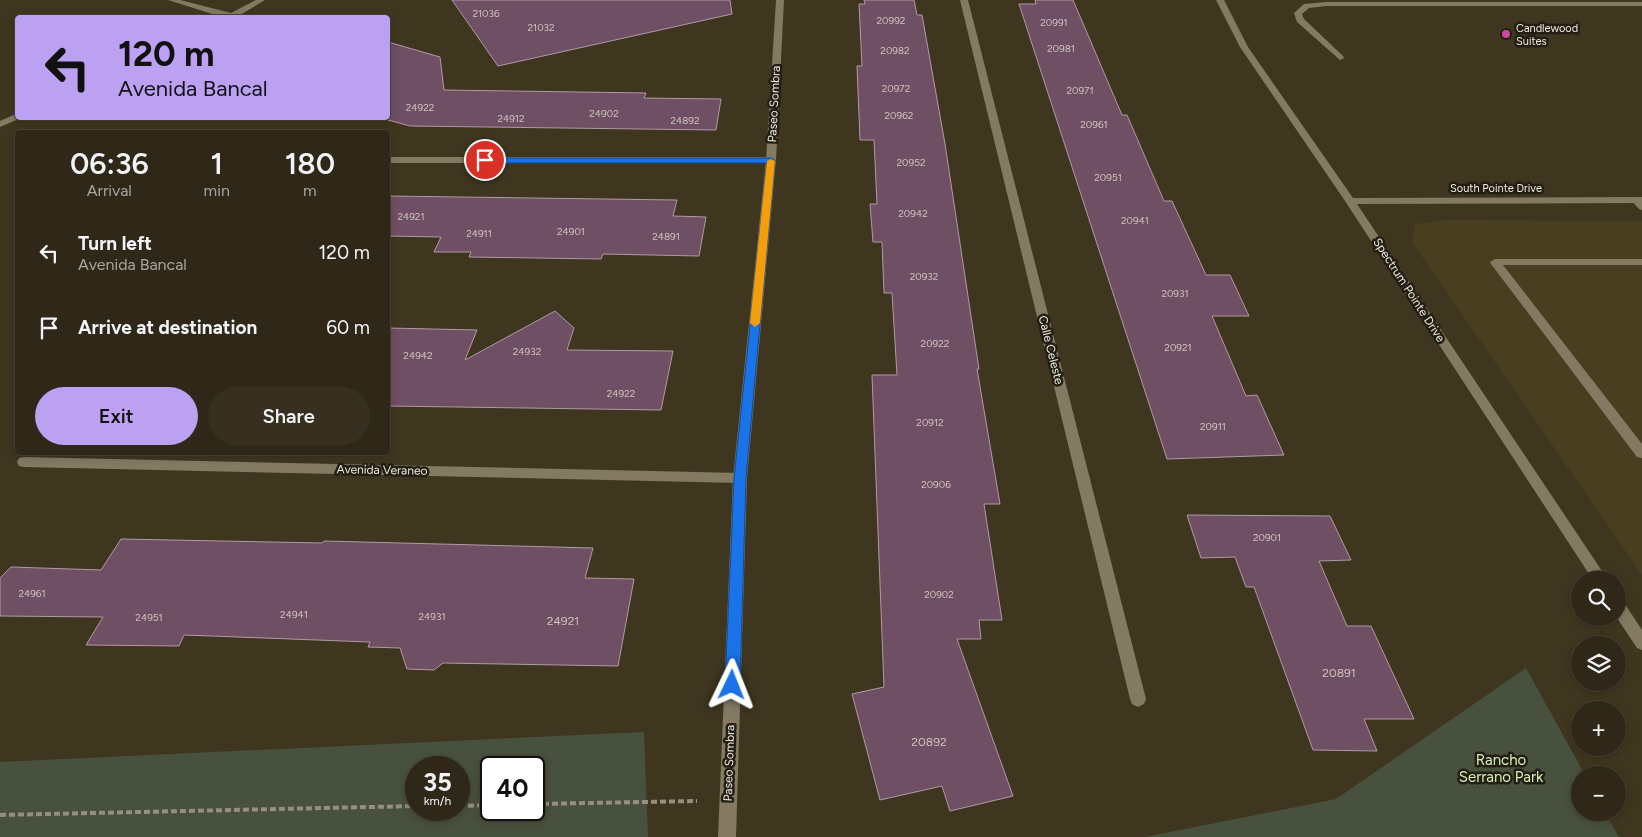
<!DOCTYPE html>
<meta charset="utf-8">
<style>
body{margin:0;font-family:Figtree,sans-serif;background:#373021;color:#f1f3f6;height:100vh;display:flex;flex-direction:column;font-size:19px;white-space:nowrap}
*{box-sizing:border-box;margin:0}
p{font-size:16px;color:#a7a6a2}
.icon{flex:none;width:28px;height:28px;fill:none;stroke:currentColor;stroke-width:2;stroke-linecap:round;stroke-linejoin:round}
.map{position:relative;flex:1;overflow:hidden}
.sheet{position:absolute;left:15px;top:130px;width:375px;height:325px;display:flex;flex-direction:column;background:#2f2818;border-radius:5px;box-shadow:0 2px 8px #0003,0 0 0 1px #4a4437}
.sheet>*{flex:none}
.guide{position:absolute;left:15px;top:15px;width:375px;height:105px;border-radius:5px;box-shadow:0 2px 8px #0003,0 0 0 1px #4a4437;background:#bca0f2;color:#111;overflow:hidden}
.fabs{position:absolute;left:1571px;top:571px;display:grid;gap:10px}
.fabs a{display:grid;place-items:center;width:55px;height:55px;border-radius:50%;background:#2f2818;box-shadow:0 2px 8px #0003,0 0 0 1px #4a4437;font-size:25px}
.speed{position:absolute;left:405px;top:756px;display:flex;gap:10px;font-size:25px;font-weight:700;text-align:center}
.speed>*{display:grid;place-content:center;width:65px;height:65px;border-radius:50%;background:#2f2818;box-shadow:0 2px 8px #0003,0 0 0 1px #4a4437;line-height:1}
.speed small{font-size:12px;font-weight:400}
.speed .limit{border:2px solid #111;border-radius:8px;background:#fff;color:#111}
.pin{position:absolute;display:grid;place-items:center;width:42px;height:42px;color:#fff;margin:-21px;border:2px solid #fff;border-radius:50%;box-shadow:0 1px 5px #0007}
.me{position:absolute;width:55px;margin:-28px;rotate:2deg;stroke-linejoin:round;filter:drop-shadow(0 0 4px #0008)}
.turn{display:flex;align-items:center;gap:18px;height:105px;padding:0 20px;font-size:22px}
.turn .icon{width:65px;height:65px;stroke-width:2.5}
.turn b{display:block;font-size:35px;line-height:42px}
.eta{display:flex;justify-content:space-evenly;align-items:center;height:85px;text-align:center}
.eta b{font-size:30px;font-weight:600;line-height:35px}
.action{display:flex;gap:10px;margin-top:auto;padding:10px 20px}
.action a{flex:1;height:58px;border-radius:30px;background:#bca0f2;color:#111;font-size:20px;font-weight:600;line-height:58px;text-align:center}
.action a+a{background:#373021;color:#f1f3f6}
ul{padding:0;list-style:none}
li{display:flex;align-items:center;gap:15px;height:75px;padding:0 20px}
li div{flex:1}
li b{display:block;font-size:19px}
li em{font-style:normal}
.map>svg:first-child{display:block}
.built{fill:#4a3e21}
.green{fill:#48513d;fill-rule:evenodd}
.building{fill:#6f4f63;stroke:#b299a8}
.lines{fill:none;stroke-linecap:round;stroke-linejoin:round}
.path{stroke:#968f7d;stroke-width:4;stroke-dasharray:6 3;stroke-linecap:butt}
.service{fill:#847a62;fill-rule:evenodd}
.minor{fill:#847a62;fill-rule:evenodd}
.tertiary{fill:#847a62;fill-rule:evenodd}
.route{fill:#1a73e8;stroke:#114b97}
.slow{fill:#f59e0b}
.hotel-dot{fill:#d1479c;stroke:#221e14;stroke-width:2}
.labels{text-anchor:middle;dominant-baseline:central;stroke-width:5;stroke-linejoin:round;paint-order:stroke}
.number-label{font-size:10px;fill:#cfc3be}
.far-poi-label{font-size:11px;fill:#efeadd;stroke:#221e14;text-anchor:start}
.far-street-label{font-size:11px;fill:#efeadd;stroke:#221e14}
.street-label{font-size:12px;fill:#efeadd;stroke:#221e14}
.near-number-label{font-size:12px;fill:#cfc3be}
.near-park-label{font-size:15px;fill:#d5efb4;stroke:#221e14}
</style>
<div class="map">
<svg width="1642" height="837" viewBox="0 0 1642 837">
<rect width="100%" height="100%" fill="#3f3620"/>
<polygon class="built" points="1448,220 1642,221 1642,575 1412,242 1415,224"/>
<g class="green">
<polygon points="1526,668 1585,775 1580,775 1580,812 1605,813 1619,837 1145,837 1336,799"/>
<path d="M644,732l4,105h-648v-75zM416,768h43v42h-43zM491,768h43v42h-43z"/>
</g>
<g class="building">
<polygon points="452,0 730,0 732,14 498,66"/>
<polygon points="864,0 914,0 917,15 922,15 945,144 979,369 977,369 1000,504 984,504 1002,620 979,620 981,639 957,639 1013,796 950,811 942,786 880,800 852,694 884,687 872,375 897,375 892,293 884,293 882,242 873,242 870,204 877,204 874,140 860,140 857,66 862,66 859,4 865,4"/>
<polygon points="1035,0 1073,0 1122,115 1127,115 1164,201 1172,201 1206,275 1230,275 1249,316 1212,316 1246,396 1257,395 1284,455 1167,459 1019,4 1036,4"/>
<polygon points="388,42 440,57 444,90 646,93 644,98 721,99 716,130 410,126 388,120"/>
<polygon points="388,196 677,200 673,216 706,217 699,256 603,254 601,259 469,257 471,252 434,252 441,237 388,236"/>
<polygon points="555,311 574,328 567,350 673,351 661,410 388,406 388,328 477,330 465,360"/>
<polygon points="1187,515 1330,516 1351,560 1319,561 1347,626 1371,626 1414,719 1364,719 1377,751 1313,750 1254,587 1246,587 1235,557 1201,558"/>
<polygon points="121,539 322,543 324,541 593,548 585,578 634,579 618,666 443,663 434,670 407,669 400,648 368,647 370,642 184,635 179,646 86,645 103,617 0,616 0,578 11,567 101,570"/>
</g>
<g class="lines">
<g class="path">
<polyline points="534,804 697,801"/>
<polyline points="459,806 491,805"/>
<polyline points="0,815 416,806"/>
</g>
<g class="service">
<polygon points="1326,2 1642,2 1642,6 1326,6 1309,8 1302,14 1304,19 1343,56 1344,58 1340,60 1297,22 1294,13 1304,4"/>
<polygon points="1636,197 1642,201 1642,210 1639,209 1631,200"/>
<polygon points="1495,259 1642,259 1642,265 1503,265 1642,444 1642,458 1637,457 1491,264 1490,262"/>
</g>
<g class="minor">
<polygon points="168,0 180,0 231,13 256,0 265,0 235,18 225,18"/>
<polygon points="960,0 968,0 1146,699 1144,704 1138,707 1132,704 1130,699"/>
<polygon points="1216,0 1224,0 1248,47 1353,198 1642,197 1642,203 1357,204 1608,580 1593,580 1345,201 1240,47"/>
<polygon points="18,113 18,118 21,118 0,127 0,121"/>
<polygon points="388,157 771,157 776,160 771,163 388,163"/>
<polygon points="24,457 740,473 745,474 747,478 745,482 740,483 24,467 19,466 17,462 19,458"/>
<polygon points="1618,599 1623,601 1642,630 1642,650 1637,648 1617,618"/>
</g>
<polygon class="tertiary" points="776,0 784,0 776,160 747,478 736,837 718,837 733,478 766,160"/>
</g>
<polygon class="route" points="482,158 771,158 775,160 746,478 740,685 738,689 732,691 727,689 725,685 734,478 767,163 485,163 481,160"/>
<polygon class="slow" points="771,159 775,161 760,323 755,327 750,323 767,161"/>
<circle class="hotel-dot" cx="1506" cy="34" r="5"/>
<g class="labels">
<g class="number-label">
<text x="486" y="13">21036</text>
<text x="891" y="20">20992</text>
<text x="1054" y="22">20991</text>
<text x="541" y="27">21032</text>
<text x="1061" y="48">20981</text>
<text x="895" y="50">20982</text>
<text x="896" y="88">20972</text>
<text x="1080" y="90">20971</text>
<text x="420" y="107">24922</text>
<text x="604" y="113">24902</text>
<text x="899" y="115">20962</text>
<text x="511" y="118">24912</text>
<text x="685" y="120">24892</text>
<text x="1094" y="124">20961</text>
<text x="911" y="162">20952</text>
<text x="1108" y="177">20951</text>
<text x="913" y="213">20942</text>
<text x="411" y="216">24921</text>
<text x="1135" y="220">20941</text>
<text x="571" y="231">24901</text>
<text x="479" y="233">24911</text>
<text x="666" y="236">24891</text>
<text x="924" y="276">20932</text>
<text x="1175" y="293">20931</text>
<text x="935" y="343">20922</text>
<text x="1178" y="347">20921</text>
<text x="527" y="351">24932</text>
<text x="418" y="355">24942</text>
<text x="621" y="393">24922</text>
<text x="930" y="422">20912</text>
<text x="1213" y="426">20911</text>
<text x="936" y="484">20906</text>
<text x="1267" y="537">20901</text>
<text x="32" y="593">24961</text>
<text x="939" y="594">20902</text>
<text x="294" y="614">24941</text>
<text x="432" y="616">24931</text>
<text x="149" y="617">24951</text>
</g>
<g class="far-poi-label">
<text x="1516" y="28">Candlewood<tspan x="1516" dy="13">Suites</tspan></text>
</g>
<g class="far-street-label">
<text x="1496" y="188">South Pointe Drive</text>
</g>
<g class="street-label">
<text transform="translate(774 104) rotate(-87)">Paseo Sombra</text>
<text transform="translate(1409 290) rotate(57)">Spectrum Pointe Drive</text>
<text transform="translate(1051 350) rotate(76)">Calle Celeste</text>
<text transform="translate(382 470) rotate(1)">Avenida Veraneo</text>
<text transform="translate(729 763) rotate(-88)">Paseo Sombra</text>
</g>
<g class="near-number-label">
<text x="563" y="621">24921</text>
<text x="1339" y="673">20891</text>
<text x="929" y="742">20892</text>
</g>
<g class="near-park-label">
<text x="1501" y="760">Rancho<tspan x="1501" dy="17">Serrano Park</tspan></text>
</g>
</g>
</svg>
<div class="fabs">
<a><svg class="icon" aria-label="search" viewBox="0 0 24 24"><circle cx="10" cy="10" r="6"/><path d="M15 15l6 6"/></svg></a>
<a><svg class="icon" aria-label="layers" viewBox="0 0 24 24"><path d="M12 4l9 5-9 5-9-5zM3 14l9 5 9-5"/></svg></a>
<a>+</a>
<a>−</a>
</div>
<div class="speed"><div>35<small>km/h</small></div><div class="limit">40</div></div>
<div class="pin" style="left:485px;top:160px;background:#d93025"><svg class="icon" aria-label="arrive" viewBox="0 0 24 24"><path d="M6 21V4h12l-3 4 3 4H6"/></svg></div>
<svg class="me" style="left:732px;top:685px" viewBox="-20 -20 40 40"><path d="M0-17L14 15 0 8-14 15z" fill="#1a73e8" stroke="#fff" stroke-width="4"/></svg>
<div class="guide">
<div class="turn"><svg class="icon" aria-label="left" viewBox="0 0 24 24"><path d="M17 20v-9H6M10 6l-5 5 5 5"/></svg><div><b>120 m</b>Avenida Bancal</div></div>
</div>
<section class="sheet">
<div class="eta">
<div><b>06:36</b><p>Arrival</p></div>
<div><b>1</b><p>min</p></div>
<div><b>180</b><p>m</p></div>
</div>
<ul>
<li><svg class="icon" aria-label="left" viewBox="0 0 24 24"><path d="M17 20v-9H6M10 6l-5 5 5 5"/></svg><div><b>Turn left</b><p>Avenida Bancal</p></div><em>120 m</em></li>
<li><svg class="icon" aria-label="arrive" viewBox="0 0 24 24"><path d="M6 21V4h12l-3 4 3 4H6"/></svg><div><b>Arrive at destination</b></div><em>60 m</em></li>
</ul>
<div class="action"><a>Exit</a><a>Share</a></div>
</section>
</div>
